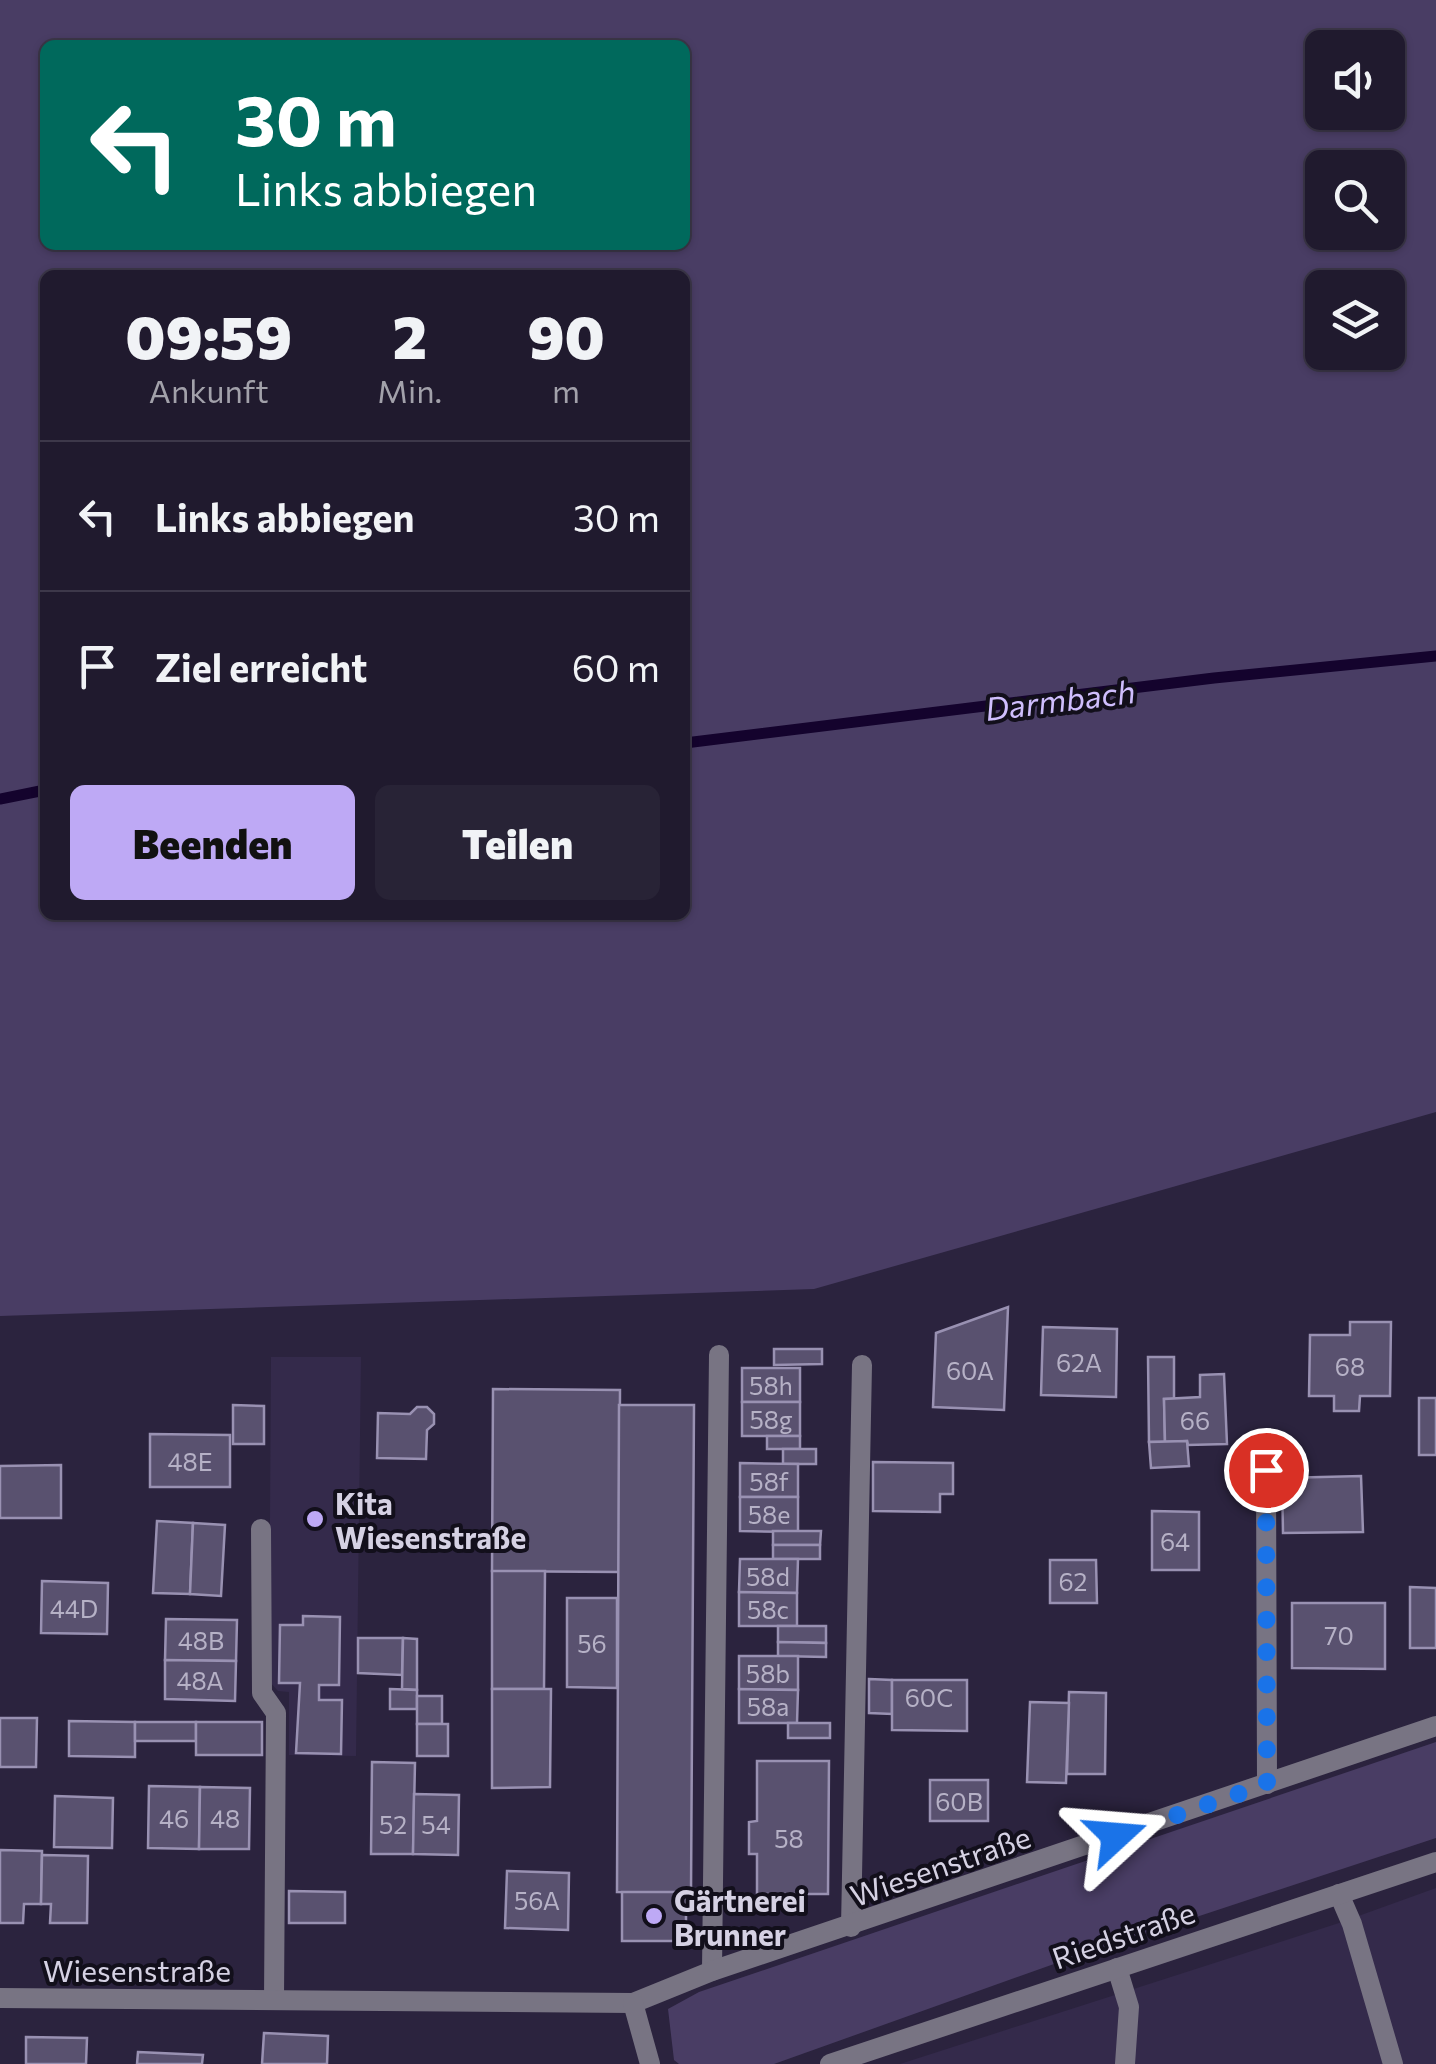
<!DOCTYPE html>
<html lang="de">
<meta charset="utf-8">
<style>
body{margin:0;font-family:Commissioner,sans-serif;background:#282336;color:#f1f3f6;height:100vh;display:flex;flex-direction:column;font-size:38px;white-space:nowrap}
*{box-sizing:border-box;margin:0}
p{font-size:32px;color:#a2a1aa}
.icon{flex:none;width:55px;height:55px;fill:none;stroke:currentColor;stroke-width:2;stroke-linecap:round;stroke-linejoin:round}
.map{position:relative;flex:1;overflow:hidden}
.side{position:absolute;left:40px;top:270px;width:650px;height:650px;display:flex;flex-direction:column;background:#201a2e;border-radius:15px;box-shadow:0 2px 8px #0004,0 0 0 2px #3d384a}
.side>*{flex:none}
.top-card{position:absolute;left:40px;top:40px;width:650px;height:210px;border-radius:15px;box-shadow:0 2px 8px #0004,0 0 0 2px #3d384a;background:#00695c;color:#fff;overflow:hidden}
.fabs{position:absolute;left:1305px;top:30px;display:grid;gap:20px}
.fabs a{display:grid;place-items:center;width:100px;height:100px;border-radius:15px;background:#201a2e;box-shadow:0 2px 8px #0004,0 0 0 2px #3d384a;font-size:50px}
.pin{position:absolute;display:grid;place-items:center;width:85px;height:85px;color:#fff;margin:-42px;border:5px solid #fff;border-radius:50%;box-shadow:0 2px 10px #0007}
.me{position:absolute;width:110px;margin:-55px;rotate:71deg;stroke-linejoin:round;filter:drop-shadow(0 0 8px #0008)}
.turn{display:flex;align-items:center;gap:35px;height:210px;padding:0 30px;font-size:45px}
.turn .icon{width:130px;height:130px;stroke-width:2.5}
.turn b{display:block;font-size:70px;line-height:85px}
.eta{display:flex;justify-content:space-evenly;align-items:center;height:170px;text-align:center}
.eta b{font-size:60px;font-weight:800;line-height:70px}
.primary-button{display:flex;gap:20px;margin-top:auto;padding:20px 30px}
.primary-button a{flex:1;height:115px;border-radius:15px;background:#bea9f5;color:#111;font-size:40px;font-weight:800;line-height:115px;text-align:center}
.primary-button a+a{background:#282336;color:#f1f3f6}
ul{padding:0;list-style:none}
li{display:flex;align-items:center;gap:30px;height:150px;padding:0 30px;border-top:2px solid #3d384a}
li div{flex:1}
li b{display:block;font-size:38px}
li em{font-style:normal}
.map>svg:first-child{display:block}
.built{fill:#342a4b}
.green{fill:#493d64;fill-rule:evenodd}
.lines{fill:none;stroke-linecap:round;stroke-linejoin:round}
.stream{stroke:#14032d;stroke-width:11}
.building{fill:#59516f;stroke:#9991b2;stroke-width:2.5}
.lane{stroke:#787483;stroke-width:20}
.street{stroke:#787483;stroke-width:20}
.route{stroke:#1a73e8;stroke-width:18;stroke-dasharray:0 32.4}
.poi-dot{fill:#bea9f5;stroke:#120f1b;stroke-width:4}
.labels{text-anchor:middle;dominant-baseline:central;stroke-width:8;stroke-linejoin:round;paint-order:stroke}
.number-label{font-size:25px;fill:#b6b1c6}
.poi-label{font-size:30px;font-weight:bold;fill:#d5d1e3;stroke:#120f1b;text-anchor:start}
.street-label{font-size:30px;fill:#d5d1e3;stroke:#120f1b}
.water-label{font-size:32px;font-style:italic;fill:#cfbefd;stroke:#120f1b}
</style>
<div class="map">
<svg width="1436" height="2064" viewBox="0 0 1436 2064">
<rect width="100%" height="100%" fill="#2b233e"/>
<g class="built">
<polygon points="271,1357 361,1357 356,1756 289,1755 289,1692 278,1691 269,1681"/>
<polygon points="1436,1888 1436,2064 900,2064 1339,1923"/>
</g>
<g class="green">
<path d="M0,0h1436v1112l-622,177 -814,27zM685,45v200h-640v-200zM1322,48h66v64h-66zM1322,168h66v64h-66zM45,275h640v640h-640zM1322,288h66v64h-66z"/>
<polygon points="1436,1742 1436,1838 1054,1964 774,2064 679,2064 674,2060 668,2009 699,1992"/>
</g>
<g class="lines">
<g class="stream">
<polyline points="685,743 1214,678 1436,656"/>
<polyline points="0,799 45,790"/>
</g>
</g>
<g class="building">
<polygon points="1008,1307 1004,1410 933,1407 936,1333"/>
<polygon points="1350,1322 1391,1322 1390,1396 1360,1396 1359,1411 1334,1411 1334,1396 1309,1396 1310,1335 1350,1335"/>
<polygon points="1043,1327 1117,1329 1116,1397 1041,1395"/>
<polygon points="774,1349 822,1349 822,1364 774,1365"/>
<polygon points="1148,1357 1174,1357 1174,1399 1164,1399 1165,1442 1149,1442"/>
<rect x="742" y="1368" width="58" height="34"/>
<polygon points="1224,1374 1227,1444 1188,1445 1187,1441 1165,1442 1164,1399 1200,1397 1200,1375"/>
<polygon points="493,1389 620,1390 619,1572 492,1571"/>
<rect x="1419" y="1398" width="17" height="57"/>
<rect x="742" y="1402" width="58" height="34"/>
<polygon points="233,1405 264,1406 264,1444 233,1444"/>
<polygon points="619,1405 694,1405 691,1893 617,1892"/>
<polygon points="417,1407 427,1407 434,1414 434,1424 427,1430 426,1459 377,1458 378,1413 410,1414"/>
<polygon points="150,1434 230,1435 230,1487 150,1487"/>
<rect x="767" y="1436" width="33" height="13"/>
<polygon points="1187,1441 1189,1466 1151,1468 1149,1442"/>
<rect x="783" y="1449" width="33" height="15"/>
<polygon points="873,1462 953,1463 953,1494 940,1494 940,1512 873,1511"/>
<polygon points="740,1463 798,1464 798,1497 740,1497"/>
<polygon points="61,1465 61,1518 0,1518 0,1466"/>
<polygon points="1361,1476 1363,1532 1283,1533 1282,1478"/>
<polygon points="740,1497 798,1497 798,1532 740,1531"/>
<polygon points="1152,1511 1199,1512 1199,1570 1152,1570"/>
<polygon points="157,1521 193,1523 190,1594 153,1593"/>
<polygon points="193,1523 225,1525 221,1596 190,1594"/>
<polygon points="773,1531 821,1531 820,1545 773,1545"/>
<rect x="773" y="1545" width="47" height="14"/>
<polygon points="740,1559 798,1559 797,1593 739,1592"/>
<polygon points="1050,1560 1096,1560 1097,1603 1050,1603"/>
<polygon points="492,1571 545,1571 544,1689 492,1689"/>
<polygon points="42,1581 108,1583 107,1634 41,1633"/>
<polygon points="1410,1587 1436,1588 1436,1648 1410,1648"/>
<polygon points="739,1592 797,1593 797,1626 739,1626"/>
<polygon points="567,1598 617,1598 617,1688 567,1687"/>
<polygon points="1292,1603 1385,1603 1385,1669 1292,1668"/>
<polygon points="303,1616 340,1617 339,1685 319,1685 319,1700 342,1700 341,1754 296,1753 300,1683 279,1683 280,1625 303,1625"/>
<polygon points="166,1619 237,1620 236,1661 165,1660"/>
<polygon points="778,1626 826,1626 826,1643 778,1642"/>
<polygon points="358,1638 403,1638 402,1675 358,1673"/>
<polygon points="403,1638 417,1639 417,1690 402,1689"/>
<polygon points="778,1642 826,1643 826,1657 778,1656"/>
<polygon points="739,1656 798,1656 798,1690 739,1689"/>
<polygon points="165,1660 236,1661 235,1701 165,1699"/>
<polygon points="869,1679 892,1680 892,1714 869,1713"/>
<polygon points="892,1680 967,1680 967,1731 892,1730"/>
<polygon points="390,1689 417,1690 417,1709 390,1709"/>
<polygon points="492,1689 551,1689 550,1787 492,1788"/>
<polygon points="739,1689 798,1690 797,1723 739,1723"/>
<polygon points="1069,1692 1106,1693 1105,1774 1067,1774"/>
<rect x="417" y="1696" width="25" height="28"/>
<polygon points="1030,1702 1069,1703 1066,1783 1027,1782"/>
<polygon points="0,1718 37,1718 36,1767 0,1767"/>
<polygon points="69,1721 135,1722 135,1757 69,1756"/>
<rect x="135" y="1722" width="61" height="19"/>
<rect x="196" y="1722" width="66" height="33"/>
<rect x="788" y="1723" width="42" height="15"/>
<rect x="417" y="1724" width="31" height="32"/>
<polygon points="757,1761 829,1761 828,1894 757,1894 757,1854 749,1854 749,1822 757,1821"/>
<polygon points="372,1762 415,1763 413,1854 371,1854"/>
<rect x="930" y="1780" width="58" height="41"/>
<polygon points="149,1786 200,1787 199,1849 148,1848"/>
<polygon points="200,1787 250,1788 249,1849 199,1849"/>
<polygon points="414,1794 459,1795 458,1855 413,1854"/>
<polygon points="55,1796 113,1798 112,1848 54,1847"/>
<polygon points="0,1850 42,1851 41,1904 24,1904 23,1923 0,1923"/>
<polygon points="42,1855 88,1856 87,1923 50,1923 51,1904 41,1904"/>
<polygon points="507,1871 569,1873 568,1930 505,1928"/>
<polygon points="289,1891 345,1892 345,1923 289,1923"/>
<rect x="622" y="1892" width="64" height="49"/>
<polygon points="264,2033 328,2036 327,2064 262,2064"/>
<polygon points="26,2037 87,2038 86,2064 26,2064"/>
<polygon points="138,2052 203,2055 202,2064 137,2064"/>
</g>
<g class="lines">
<g class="lane">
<polyline points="1266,1470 1267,1784"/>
<polyline points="1339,1894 1352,1924 1393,2064"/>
<polyline points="851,1927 862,1365"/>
<polyline points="712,1971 719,1355"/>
</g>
<g class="street">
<polyline points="261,1529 262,1693 276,1713 274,2000"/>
<polyline points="1117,1968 1129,2007 1125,2064"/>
<polyline points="0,1998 633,2003 712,1971 1436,1726"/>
<polyline points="633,2003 650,2064"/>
<polyline points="830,2064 1436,1862"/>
</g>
</g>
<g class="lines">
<polyline class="route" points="1116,1836 1267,1784 1266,1470"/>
</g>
<g class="poi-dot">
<circle cx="315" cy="1519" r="10"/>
<circle cx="654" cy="1916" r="10"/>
</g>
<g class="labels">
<g class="number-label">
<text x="1079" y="1362">62A</text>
<text x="1350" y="1366">68</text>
<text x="970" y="1370">60A</text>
<text x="771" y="1385">58h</text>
<text x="771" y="1419">58g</text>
<text x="1195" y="1420">66</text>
<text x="190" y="1461">48E</text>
<text x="769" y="1481">58f</text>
<text x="769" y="1514">58e</text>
<text x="1175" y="1541">64</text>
<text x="768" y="1576">58d</text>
<text x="1073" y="1581">62</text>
<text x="74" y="1608">44D</text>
<text x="768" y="1609">58c</text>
<text x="1339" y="1635">70</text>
<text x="201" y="1640">48B</text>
<text x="592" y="1643">56</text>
<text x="768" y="1673">58b</text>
<text x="200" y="1680">48A</text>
<text x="929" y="1697">60C</text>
<text x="768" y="1706">58a</text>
<text x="959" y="1801">60B</text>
<text x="174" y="1818">46</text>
<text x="225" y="1818">48</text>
<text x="393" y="1824">52</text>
<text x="436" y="1824">54</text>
<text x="789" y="1838">58</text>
<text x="537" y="1900">56A</text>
</g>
<g class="poi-label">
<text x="335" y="1502">Kita<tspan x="335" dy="34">Wiesenstraße</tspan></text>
<text x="674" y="1899">Gärtnerei<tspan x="674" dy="34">Brunner</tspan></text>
</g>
<g class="street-label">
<text transform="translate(940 1865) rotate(-19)">Wiesenstraße</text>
<text transform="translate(1123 1934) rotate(-19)">Riedstraße</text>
<text x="137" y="1969">Wiesenstraße</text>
</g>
<g class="water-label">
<text transform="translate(1060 699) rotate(-7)">Darmbach</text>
</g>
</g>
</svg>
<div class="fabs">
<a><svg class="icon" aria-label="sound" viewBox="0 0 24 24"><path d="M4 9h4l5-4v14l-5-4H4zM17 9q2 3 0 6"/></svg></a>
<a><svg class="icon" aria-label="search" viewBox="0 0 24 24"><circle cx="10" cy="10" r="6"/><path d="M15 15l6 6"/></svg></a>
<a><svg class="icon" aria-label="layers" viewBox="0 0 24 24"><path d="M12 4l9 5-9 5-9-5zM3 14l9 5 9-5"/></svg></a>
</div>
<div class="pin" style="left:1266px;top:1470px;background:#d93025"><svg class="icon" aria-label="arrive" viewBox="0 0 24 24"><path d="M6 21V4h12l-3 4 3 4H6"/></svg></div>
<svg class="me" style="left:1116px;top:1836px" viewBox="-20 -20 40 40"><path d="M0-17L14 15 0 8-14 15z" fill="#1a73e8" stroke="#fff" stroke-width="4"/></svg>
<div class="top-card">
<div class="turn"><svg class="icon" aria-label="left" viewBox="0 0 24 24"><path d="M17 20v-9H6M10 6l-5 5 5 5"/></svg><div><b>30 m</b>Links abbiegen</div></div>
</div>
<section class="side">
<div class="eta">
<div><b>09:59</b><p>Ankunft</p></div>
<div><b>2</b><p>Min.</p></div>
<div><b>90</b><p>m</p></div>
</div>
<ul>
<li><svg class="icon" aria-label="left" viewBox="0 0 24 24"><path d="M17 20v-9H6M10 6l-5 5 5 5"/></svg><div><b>Links abbiegen</b></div><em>30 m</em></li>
<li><svg class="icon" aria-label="arrive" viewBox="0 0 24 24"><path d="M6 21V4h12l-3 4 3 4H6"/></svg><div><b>Ziel erreicht</b></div><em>60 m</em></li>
</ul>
<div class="primary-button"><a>Beenden</a><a>Teilen</a></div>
</section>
</div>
